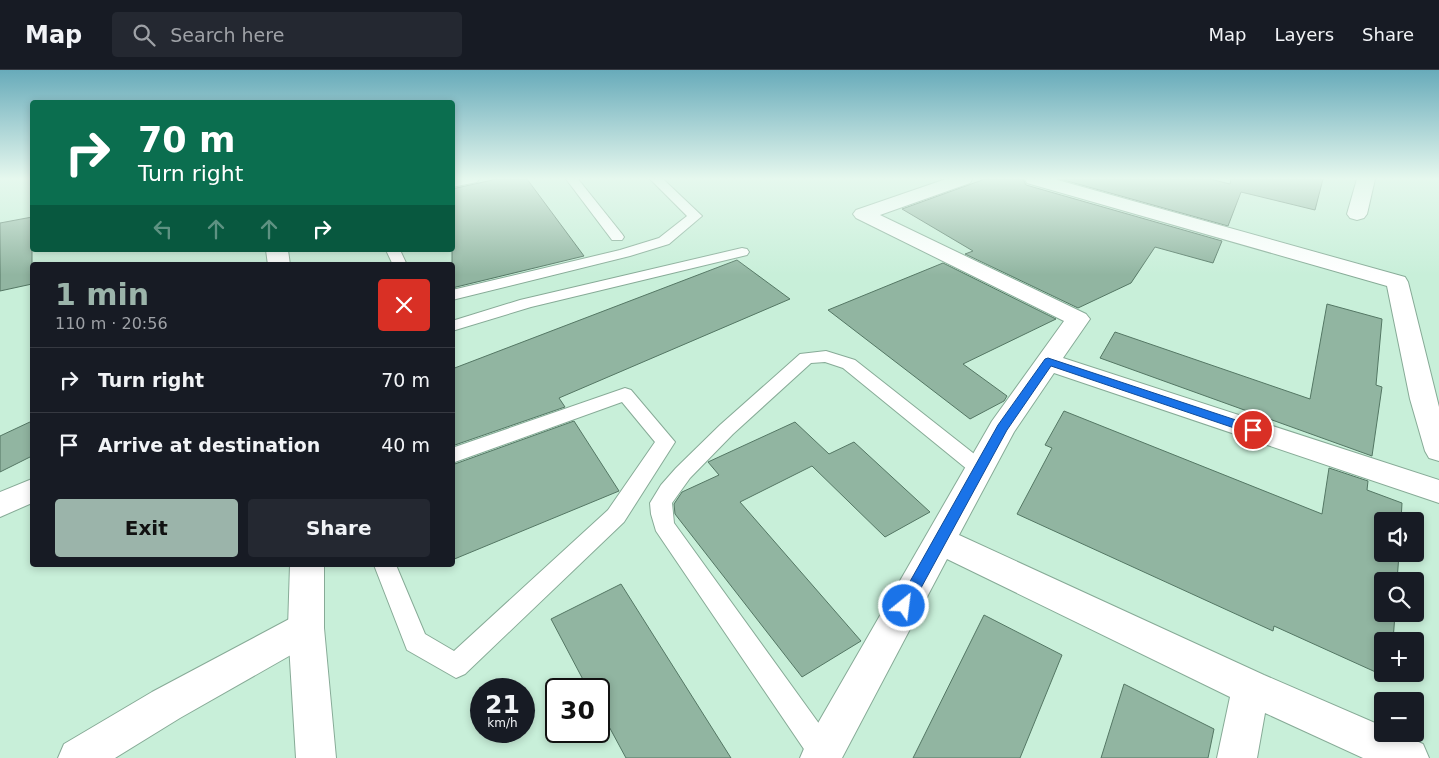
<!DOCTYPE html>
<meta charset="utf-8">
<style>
body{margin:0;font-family:"DejaVu Sans",sans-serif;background:#242831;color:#f1f3f6;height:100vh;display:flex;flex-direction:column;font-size:19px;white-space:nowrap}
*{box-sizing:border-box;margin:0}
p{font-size:16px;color:#9ea1a6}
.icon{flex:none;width:28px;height:28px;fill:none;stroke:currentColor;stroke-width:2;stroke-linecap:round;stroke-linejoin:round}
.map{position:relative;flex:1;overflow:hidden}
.details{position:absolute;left:30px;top:192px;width:425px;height:305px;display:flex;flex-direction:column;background:#171b24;border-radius:5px;box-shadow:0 2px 8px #0003}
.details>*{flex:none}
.guide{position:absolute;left:30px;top:30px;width:425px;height:152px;border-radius:5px;box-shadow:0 2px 8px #0003;background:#0b6e4f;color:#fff;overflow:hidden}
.tools{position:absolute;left:1374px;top:442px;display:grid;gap:10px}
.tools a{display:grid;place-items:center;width:50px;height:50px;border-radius:5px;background:#171b24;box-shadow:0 2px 8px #0003;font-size:25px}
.speed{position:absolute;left:470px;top:608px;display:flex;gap:10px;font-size:25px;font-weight:700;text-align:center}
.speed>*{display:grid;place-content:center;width:65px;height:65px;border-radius:50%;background:#171b24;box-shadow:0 2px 8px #0003;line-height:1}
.speed small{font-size:12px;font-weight:400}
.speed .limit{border:2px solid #111;border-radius:8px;background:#fff;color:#111}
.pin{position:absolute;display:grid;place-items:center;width:42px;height:42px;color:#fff;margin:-21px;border:2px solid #fff;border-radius:50%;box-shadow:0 1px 5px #0007}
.me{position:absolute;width:55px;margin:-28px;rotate:29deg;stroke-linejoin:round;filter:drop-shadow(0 0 4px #0008)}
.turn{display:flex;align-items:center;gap:18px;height:105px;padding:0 25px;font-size:22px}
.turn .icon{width:65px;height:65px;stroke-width:2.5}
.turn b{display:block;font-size:35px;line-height:42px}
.lanes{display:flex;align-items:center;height:48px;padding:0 25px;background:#0003;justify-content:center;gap:25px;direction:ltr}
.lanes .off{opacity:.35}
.round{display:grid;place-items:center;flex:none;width:52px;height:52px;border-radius:5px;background:#242831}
.summary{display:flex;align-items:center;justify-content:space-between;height:85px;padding:0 25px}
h1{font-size:30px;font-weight:600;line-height:38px;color:#9bb4aa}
.button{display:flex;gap:10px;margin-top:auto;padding:10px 25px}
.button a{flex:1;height:58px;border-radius:5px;background:#9bb4aa;color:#111;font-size:20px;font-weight:600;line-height:58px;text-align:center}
.button a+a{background:#242831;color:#f1f3f6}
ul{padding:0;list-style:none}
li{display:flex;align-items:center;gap:15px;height:65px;padding:0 25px;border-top:1px solid #363941}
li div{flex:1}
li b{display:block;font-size:19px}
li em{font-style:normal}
header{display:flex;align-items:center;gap:30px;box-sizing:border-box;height:70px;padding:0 25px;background:#171b24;border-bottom:1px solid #363941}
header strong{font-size:24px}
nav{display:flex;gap:28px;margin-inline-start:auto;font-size:18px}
.search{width:350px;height:45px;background:#242831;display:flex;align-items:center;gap:12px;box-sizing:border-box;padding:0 18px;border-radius:5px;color:#9ea1a6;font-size:19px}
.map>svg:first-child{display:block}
.building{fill:#91b5a1;stroke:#547764}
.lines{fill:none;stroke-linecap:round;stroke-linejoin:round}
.service-casing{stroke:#87ab97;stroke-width:2}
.minor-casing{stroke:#87ab97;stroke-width:2}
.tertiary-casing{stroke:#87ab97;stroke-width:2}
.service{fill:#fff;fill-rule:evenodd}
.minor{fill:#fff;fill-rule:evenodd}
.tertiary{fill:#fff;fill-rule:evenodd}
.route{fill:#1a73e8;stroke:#114b97}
</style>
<header>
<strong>Map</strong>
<div class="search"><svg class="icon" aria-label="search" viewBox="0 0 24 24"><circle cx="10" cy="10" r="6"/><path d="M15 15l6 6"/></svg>Search here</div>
<nav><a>Map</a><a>Layers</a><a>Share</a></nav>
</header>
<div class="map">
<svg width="1439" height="688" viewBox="0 0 1439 688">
<rect width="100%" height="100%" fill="#c8efd9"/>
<g class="building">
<polygon points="497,109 527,109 584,186 452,218 452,119"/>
<polygon points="985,109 1023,109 1026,115 1222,171 1213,193 1155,177 1131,213 1078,238 965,184 973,181 902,139"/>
<polygon points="1060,109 1210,109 1230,114 1231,109 1323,109 1315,140 1241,122 1228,156"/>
<polygon points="32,147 32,214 0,221 0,153"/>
<polygon points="737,190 790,229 559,328 565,337 452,376 452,299"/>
<polygon points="943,193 1056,249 963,294 1007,326 1004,331 970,349 828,240"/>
<polygon points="1327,234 1382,249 1376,315 1382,317 1372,386 1100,288 1115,262 1310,329"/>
<polygon points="1064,341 1322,444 1329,398 1368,411 1367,420 1402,433 1401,451 1382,451 1382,484 1399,484 1397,511 1382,511 1382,544 1395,544 1393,571 1382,571 1382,604 1391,604 1391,609 1274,556 1273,561 1017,444 1052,378 1045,375"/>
<polygon points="32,351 32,386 0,402 0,366"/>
<polygon points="574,351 619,421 452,490 452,395"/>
<polygon points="795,352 829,384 854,372 930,442 885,467 812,396 740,432 861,571 802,607 675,444 674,434 682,422 719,405 708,392"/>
<polygon points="621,514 731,688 626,688 599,638 599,619 588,619 551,549"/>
<polygon points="984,545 1062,585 1020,688 913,688"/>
<polygon points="1124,614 1214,659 1208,688 1101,688"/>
</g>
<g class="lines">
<g class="service-casing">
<g id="service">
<polygon points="452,109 479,109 477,112 452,117"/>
<polygon points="566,109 578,109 622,164 624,167 622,170 612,170"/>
<polygon points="650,109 663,109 702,146 669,174 630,186 452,230 452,220 620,180 659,168 687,146"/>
<polygon points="742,178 747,179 749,182 747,185 531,237 452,261 452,251 520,230"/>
<polygon points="386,180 400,180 407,195 393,195"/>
<polygon points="826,281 855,290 987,394 990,399 987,404 980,406 973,404 843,298 825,292 811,293 733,364 690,408 672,433 674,453 833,673 837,683 835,688 810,688 656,461 651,444 650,433 661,415 676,398 720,355 800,284"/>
<polygon points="625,318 631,320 675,372 624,452 465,604 456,608 407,580 374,495 396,495 425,564 454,581 608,440 655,372 622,332 452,393 452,378"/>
</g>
</g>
<g class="minor-casing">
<g id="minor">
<polygon points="946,109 972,109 970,113 880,145 1086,244 1090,249 1063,288 1439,410 1439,433 1054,303 1014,362 959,465 1264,605 1382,656 1382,664 1400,664 1423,674 1429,688 1363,688 1265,643 1257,688 1217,688 1230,627 947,489 842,688 800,688 806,674 992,351 1064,251 856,148 853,144 856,140"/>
<polygon points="1025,109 1054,109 1405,207 1408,212 1439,337 1439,391 1429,388 1425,381 1410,329 1387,216 1027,113"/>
<polygon points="1357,109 1375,109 1367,144 1364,148 1357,150 1350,148 1347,144"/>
<polygon points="32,409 32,433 0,447 0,422"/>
<polygon points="306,542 319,547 324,558 319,569 180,648 115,688 58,688 64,674 152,622 293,547"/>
</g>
</g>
<g class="tertiary-casing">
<g id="tertiary">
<polygon points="266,180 288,180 290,195 268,195"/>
<polygon points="290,495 324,495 324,558 336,688 296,688 288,558"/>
</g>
</g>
<use href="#service" class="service"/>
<use href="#minor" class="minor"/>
<use href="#tertiary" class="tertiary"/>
</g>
<linearGradient id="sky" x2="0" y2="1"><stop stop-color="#68abba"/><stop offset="0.53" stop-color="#e6f8ee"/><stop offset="1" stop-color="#e6f8ee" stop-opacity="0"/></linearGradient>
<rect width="1439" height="205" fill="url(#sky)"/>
<polygon class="route" points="1048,288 1257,357 1259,360 1253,364 1249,363 1051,296 1007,360 909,540 904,542 899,540 897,536 899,531 998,355 1045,289"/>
</svg>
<div class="tools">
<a><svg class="icon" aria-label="sound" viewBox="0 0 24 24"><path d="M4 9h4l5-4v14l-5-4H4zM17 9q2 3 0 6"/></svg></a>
<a><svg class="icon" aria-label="search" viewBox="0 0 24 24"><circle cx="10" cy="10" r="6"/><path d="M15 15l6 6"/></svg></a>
<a>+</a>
<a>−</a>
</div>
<div class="speed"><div>21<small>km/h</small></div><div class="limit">30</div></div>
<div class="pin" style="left:1253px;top:360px;background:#d93025"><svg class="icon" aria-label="arrive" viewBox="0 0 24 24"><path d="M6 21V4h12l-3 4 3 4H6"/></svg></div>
<svg class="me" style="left:904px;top:536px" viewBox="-20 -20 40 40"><circle r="17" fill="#1a73e8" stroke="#fff" stroke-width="3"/><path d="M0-11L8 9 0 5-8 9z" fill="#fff"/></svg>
<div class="guide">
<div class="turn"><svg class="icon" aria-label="right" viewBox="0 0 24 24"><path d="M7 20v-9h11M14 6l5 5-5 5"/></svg><div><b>70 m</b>Turn right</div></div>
<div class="lanes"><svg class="icon off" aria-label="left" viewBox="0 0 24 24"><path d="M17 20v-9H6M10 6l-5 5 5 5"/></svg><svg class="icon off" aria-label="ahead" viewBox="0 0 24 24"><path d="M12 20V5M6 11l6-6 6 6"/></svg><svg class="icon off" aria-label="ahead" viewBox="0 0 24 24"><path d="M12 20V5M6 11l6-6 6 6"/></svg><svg class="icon" aria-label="right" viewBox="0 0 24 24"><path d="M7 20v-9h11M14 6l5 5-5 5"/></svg></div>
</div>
<section class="details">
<div class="summary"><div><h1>1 min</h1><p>110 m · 20:56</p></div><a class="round" style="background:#d93025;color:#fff"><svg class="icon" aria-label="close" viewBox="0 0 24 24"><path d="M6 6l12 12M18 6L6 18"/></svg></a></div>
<ul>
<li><svg class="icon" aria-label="right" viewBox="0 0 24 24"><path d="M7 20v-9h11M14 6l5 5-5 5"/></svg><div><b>Turn right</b></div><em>70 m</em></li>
<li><svg class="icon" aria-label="arrive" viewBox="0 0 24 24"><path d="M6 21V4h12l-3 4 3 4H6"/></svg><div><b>Arrive at destination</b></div><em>40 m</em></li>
</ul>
<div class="button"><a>Exit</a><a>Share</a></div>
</section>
</div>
